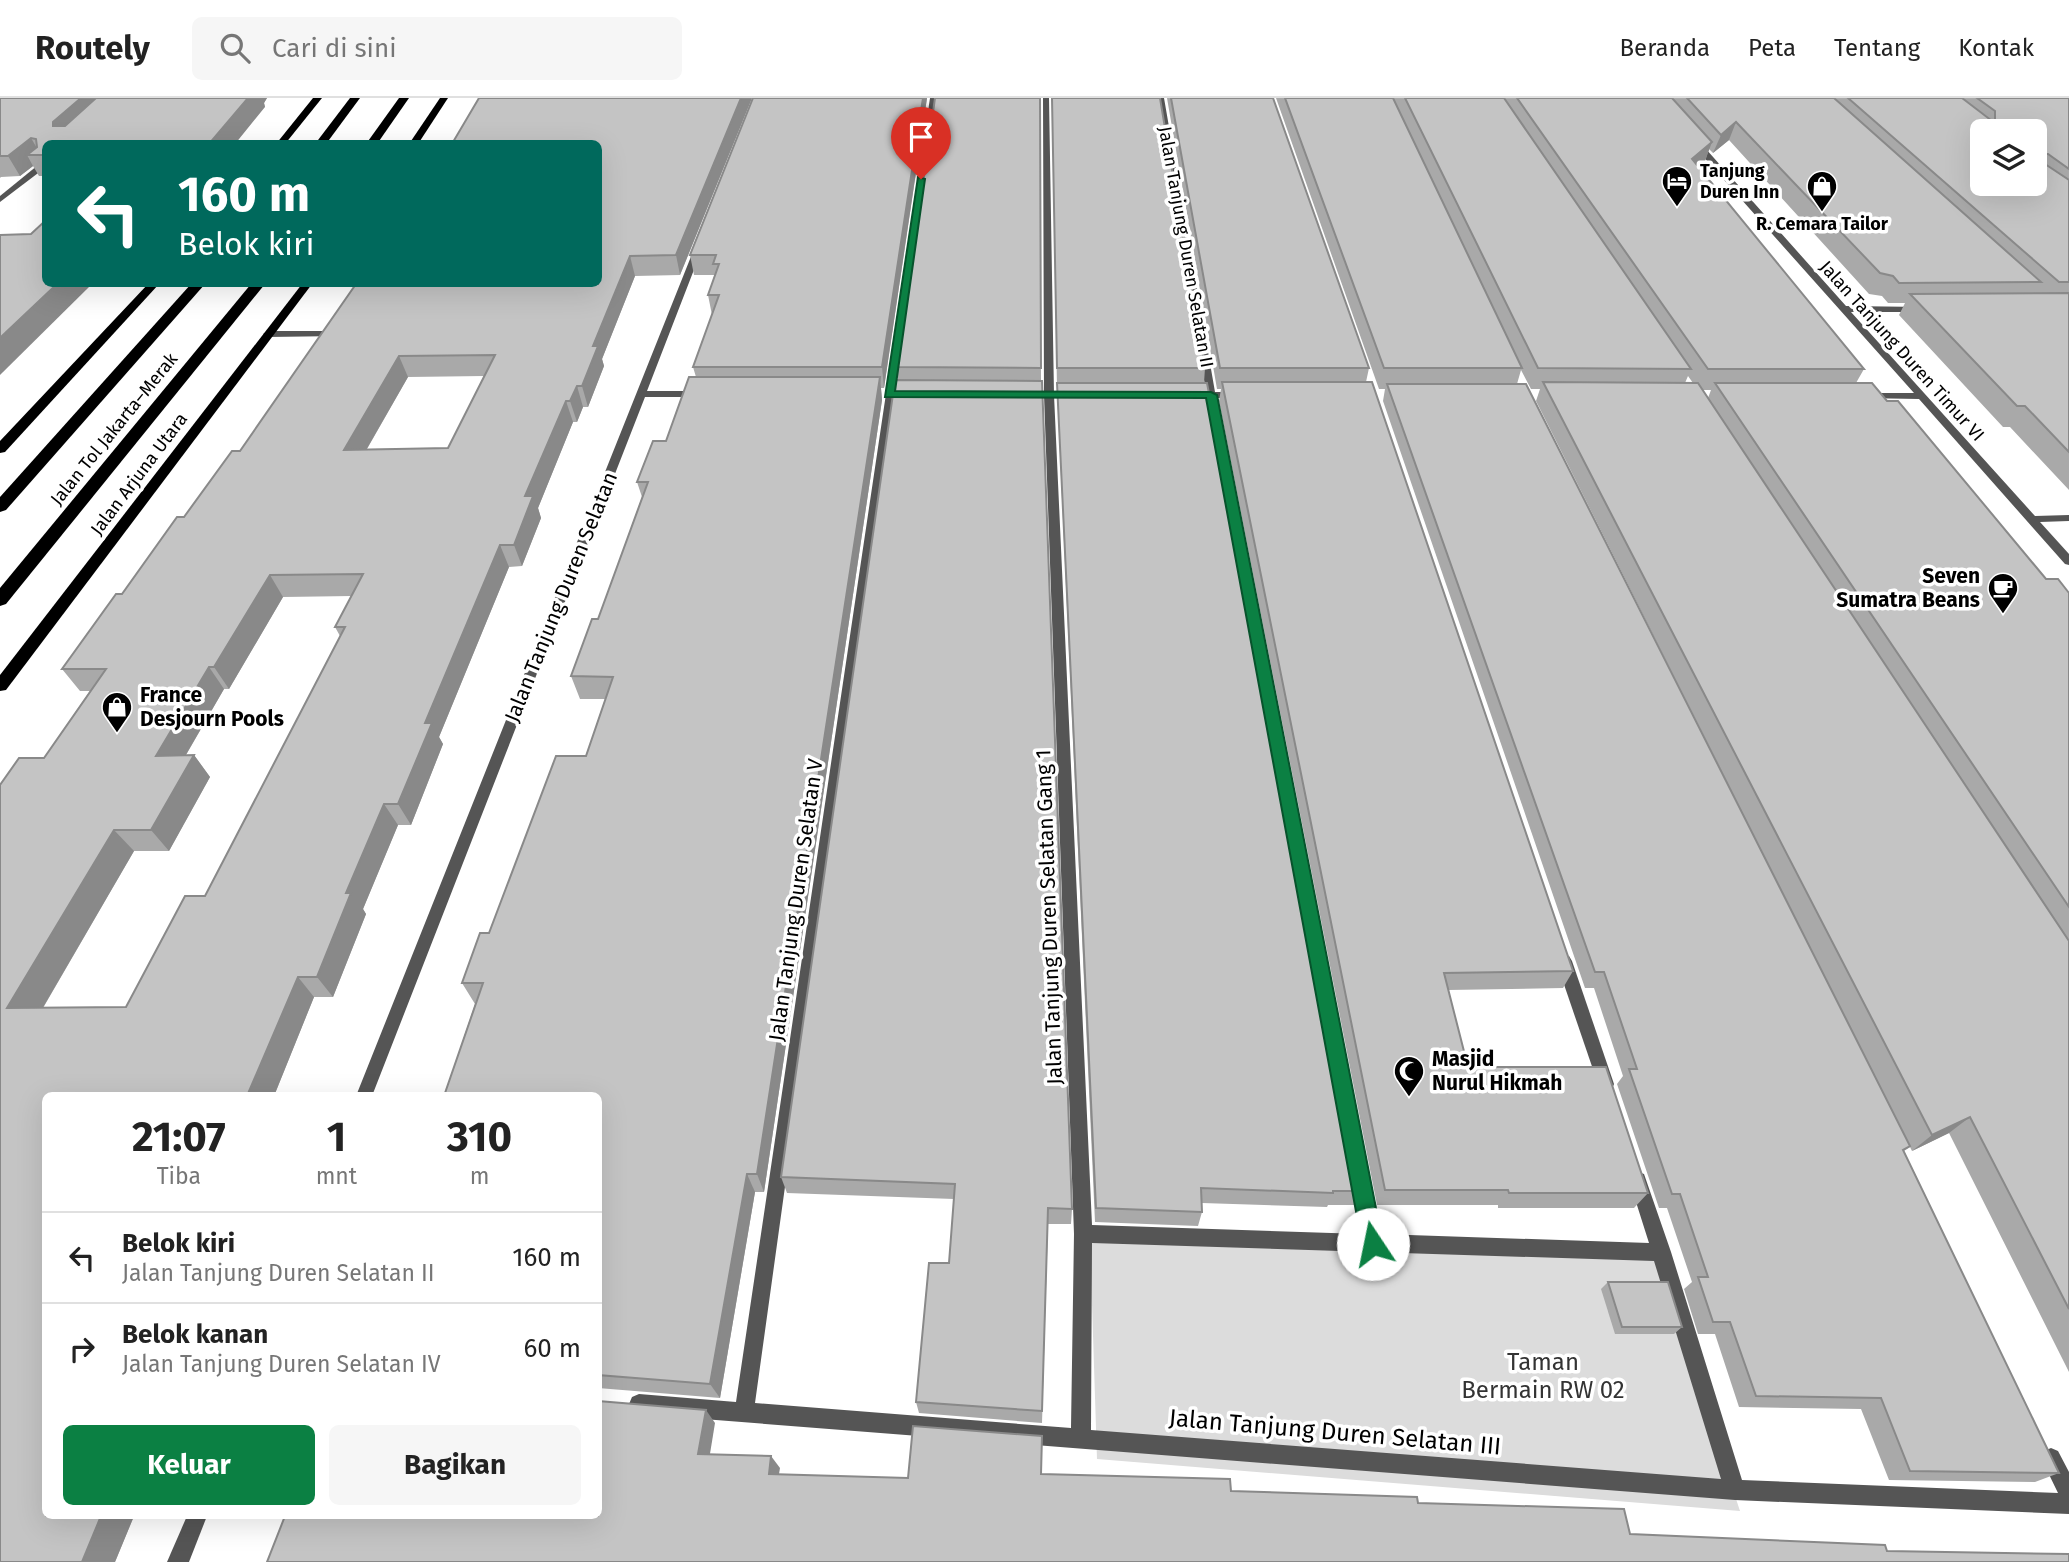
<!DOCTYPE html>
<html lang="id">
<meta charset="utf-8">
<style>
body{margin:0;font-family:"Fira Sans",sans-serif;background:#f6f6f6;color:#222;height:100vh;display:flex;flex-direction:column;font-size:26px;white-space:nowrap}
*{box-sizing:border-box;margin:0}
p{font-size:23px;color:#767676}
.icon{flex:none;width:38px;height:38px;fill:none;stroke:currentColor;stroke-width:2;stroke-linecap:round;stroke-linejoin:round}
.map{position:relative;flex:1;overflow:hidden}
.drawer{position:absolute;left:42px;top:994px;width:560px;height:427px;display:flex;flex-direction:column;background:#fff;border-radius:10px;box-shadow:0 7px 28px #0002}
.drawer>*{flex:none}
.hud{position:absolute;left:42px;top:42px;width:560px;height:147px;border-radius:10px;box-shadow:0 7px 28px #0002;background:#00695c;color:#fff;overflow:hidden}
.tools{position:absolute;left:1970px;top:21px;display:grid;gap:14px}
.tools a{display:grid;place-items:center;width:77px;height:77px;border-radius:10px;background:#fff;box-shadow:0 7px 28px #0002;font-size:35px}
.pin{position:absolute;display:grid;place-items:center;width:60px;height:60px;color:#fff;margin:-72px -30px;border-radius:50% 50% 50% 0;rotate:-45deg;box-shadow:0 0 7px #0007}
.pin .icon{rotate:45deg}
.me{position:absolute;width:77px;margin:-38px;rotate:349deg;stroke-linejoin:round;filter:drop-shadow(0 0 5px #0008)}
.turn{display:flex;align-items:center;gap:24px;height:147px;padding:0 21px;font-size:32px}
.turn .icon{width:91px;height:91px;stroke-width:2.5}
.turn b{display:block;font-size:49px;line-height:60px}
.eta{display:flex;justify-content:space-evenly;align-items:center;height:119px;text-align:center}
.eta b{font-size:42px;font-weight:700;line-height:49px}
.primary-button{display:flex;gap:14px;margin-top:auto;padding:14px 21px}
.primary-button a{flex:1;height:80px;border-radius:10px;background:#0b8043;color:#fff;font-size:28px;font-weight:700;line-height:80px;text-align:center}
.primary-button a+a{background:#f6f6f6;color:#222}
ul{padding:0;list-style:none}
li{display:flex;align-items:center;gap:21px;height:91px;padding:0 21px;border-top:2px solid #e0e0e0}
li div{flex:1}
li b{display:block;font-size:26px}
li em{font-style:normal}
header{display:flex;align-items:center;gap:42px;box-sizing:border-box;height:98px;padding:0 35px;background:#fff;border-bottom:2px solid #e0e0e0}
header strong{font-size:33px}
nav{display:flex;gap:38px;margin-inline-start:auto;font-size:24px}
.search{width:490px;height:63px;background:#f6f6f6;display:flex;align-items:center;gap:18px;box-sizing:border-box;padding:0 24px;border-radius:10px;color:#767676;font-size:26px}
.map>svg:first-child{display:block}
.green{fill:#dcdcdc}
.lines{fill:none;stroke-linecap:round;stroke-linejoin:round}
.service{fill:#555;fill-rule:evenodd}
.minor{fill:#555;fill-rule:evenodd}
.primary{fill:#000;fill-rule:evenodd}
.motorway{fill:#000;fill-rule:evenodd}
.wall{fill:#a9a9a9;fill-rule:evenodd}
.shaded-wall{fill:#898989}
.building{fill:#c4c4c4;stroke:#898989;stroke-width:2;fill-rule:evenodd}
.route{fill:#0b8043;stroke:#07532c;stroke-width:2}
.labels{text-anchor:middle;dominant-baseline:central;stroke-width:7;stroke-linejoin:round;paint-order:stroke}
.far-poi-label{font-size:18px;font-weight:bold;fill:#000;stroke:#fff;text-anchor:start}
.far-street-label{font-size:18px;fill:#000;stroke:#fff}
.poi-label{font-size:21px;font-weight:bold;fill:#000;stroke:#fff;text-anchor:start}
.street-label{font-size:21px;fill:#000;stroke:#fff}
.near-park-label{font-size:24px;fill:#333;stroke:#fff}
.near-street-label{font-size:24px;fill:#000;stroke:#fff}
</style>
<header>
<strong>Routely</strong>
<div class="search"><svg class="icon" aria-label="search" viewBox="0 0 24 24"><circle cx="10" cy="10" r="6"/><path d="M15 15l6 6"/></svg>Cari di sini</div>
<nav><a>Beranda</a><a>Peta</a><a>Tentang</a><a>Kontak</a></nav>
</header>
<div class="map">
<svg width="2069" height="1464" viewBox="0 0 2069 1464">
<rect width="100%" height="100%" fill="#fff"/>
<polygon class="green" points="1090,1144 1657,1162 1740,1413 1097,1361"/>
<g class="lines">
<polygon class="service" points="338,233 341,234 341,238 268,239 263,236 268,233"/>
<g class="minor">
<path d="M930,0h6l-181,1305 316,25 3,-194 -30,-839 -1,-297h6l5,297 38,830 270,9 -155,-836h-15l-5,-3 5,-3h14l-48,-294h6l51,294h23l5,3 -5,3h-22l164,836 269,9 -20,-63 3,-6 6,-2 6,2 27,78 71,228 316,13 -17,-35 3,-7 7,-3 7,3 11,21v42l-334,-14 -1096,-86 -7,-3 -3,-7 3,-7 7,-3 97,8zM1092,1145l562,18 67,218 -630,-49z"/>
<polygon points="1691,41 1697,41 1846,208 1924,209 1925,211 1921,214 1851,214 2035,418 2069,417 2069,423 2040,424 2069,456 2069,467 2065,466 1919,301 1861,300 1861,296 1864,295 1914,295 1691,45"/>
<polygon points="43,63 46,63 46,69 0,104 0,98"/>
<polygon points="698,148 702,151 647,293 699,293 704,296 699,299 645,299 372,998 356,998 694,151"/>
<polygon points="1564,857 1569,858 1572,863 1614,986 1612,991 1606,993 1600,991 1598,986 1556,863 1559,858"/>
<polygon points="187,1418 207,1418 189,1464 167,1464"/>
</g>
<g class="primary">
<polygon points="313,0 322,0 285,46 276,46"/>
<polygon points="440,0 448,0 418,46 409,46"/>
<polygon points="148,186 159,186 5,354 0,355 0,343"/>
<polygon points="302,186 312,186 6,592 0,593 0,577"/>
</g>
<g class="motorway">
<polygon points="350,0 360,0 326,46 315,46"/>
<polygon points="399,0 409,0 377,46 366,46"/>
<polygon points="191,186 205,186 6,412 0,414 0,399"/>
<polygon points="251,186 265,186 6,506 0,508 0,490"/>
</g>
</g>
<g class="wall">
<polygon points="0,0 267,0 264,5 265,9 46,46 46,78 39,78 33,68 20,78 1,79 0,80"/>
<path d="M752,0l-72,177 -45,1 -33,83 2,7 -16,41h-5l-6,15h-4l-35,86 3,10 -19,48 -13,1 -70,170 4,7 -32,81h-13l-35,84 3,5 -33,83h-19l-40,99h-228v420h88l-19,46h-115l44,-804 46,-67h-10l-18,-22 60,-75 118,-143 358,-307h-145v-2zM484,278l-36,72 -81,1 41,-72zM352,498l-17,31 5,9 -135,260 -79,111 -83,1 91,-157h35l41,-74 -16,-22h-8l38,-66h5l54,-92z"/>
<polygon points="753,0 927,0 884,290 881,290 882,302 764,1094 755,1094 720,1300 598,1290 598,998 445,995 475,906 462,885 586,658 605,601 580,601 571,578 598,521 642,399 637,384 666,343 696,279 693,269 712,217 708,197 715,177 694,177 690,157"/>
<polygon points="1040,0 1041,283 1072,1111 1071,1126 1048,1126 1042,1325 919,1315 916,1304 949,1165 954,1101 787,1095 781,1079 898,282 897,269"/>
<polygon points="1052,0 1205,270 1204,285 1361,1093 1354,1107 1328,1107 1327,1109 1202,1105 1202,1114 1198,1128 1095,1124 1057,291"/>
<polygon points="1167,0 1273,0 1369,270 1366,284 1573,873 1563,890 1448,892 1468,969 1648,1095 1634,1110 1498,1110 1498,1107 1377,1107 1219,303 1221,291 1217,291"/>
<path d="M1276,0h793v392l-59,-63h-7l-104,-112 6,-12h-17l-6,-7 -13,-2 -140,-154 -16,13 -4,-4 -4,12 -7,6 166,202 -8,14 31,18 159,178 23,14v779l-120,-239 -37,18 -2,-4 -6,4 155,322 -24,9 -146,-2 -28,-71 -122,-2 -24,-73h-17l-14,-45 8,-7 -25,-74h-8l-42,-124 6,-8 -29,-88h-9l-202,-587 2,-12h-6zM1521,272l10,19h9l-4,12 260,519 -279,-536zM1688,278l5,7h-8zM1703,292h8l-3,8z"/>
<polygon points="46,186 101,186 97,189 89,189"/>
<polygon points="1608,1184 1682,1229 1674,1236 1615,1236 1601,1191"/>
</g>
<g class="shaded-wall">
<polygon points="81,0 113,0 64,44 53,28 53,24"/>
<polygon points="248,0 267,0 264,5 265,9 235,46 209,46"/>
<polygon points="741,0 752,0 680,177 676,157"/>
<polygon points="923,0 927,0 884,290 882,269"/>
<polygon points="1736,24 1729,42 1713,55 1721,37"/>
<polygon points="31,40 41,57 27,57 33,68 20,78 8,58"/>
<polygon points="1712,44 1705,63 1684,80 1692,61"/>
<polygon points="630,158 635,178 602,261 604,268 588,309 582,288 593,248"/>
<polygon points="57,186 87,186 89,189 0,277 0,240"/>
<polygon points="399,258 408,279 354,373 344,352"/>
<polygon points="880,279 882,302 764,1094 757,1076"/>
<polygon points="577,288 583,309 577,324 570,303"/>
<polygon points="566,303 573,324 538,410 541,420 522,468 514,447 525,398"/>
<polygon points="500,447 509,469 439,639 443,646 411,727 398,706 425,625"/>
<polygon points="270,477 283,499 229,591 214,569"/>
<polygon points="209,569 224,591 173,679 156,658"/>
<polygon points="194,657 210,679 169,753 151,732"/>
<polygon points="384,706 398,727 363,811 366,816 333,899 317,879 346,795"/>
<polygon points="114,732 134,753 31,930 7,910"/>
<polygon points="298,879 314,899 274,998 247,998"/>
<polygon points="1970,1019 1949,1035 1912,1053 1932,1037"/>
<polygon points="747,1076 755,1094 720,1300 710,1286"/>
<polygon points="706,1312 715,1325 708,1368 698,1356"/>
<polygon points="771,1358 780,1370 777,1388 769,1376"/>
<polygon points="101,1418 134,1418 115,1464 82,1464"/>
</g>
<g class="building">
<polygon points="0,0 81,0 53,24 53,28 65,28 96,0 248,0 209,46 46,46 46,57 27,57 37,49 36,41 31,40 8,58 0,58"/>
<path d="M479,0h262l-65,157 -46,1 -37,90h5l-16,40h-5l-7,15h-4l-41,95h8l-19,49h-14l-75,178h7l-34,81h-14l-38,89h5l-34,84h-19l-51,119h-201v420h55l-19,46h-82v-777l19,-27h25l62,-89h-44l54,-75h6l55,-77h7l48,-66h8l116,-167h242v-140h-132l1,-3 -14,1zM495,257l-47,93 -104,2 55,-94zM363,476l-28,53h10l-140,269h-20l-59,111 -119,1 107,-178h37l43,-75 -38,1 53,-89h5l56,-92z"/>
<polygon points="753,0 923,0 882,269 693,269 719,197 708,197 719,166 713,166 716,157 690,157"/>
<polygon points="935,0 1040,0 1041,270 897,269"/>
<polygon points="1052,0 1160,0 1205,270 1057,270"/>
<polygon points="1171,0 1273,0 1369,270 1220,270"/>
<polygon points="1285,0 1393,0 1522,270 1384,270"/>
<polygon points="1405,0 1504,0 1691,271 1538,270"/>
<polygon points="1517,0 1672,0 1712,44 1692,61 1864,271 1708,271"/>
<polygon points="1687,0 1834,0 2041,184 1899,185 1893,178 1880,175 1736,24 1721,37"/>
<path d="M1848,0h114l30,23 3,-1v-9l-18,-13h92v71l-21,-15h-4l1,10 24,16v102h-10zM1983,33h52v53h-52z"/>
<polygon points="46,122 46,186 57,186 0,240 0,137 31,136"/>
<polygon points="2069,195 2069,354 2025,308 2017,308 1910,196"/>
<polygon points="689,279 880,279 757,1076 747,1076 710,1286 598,1277 598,998 413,998 414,995 445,995 483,885 462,885 480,835 489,835 556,658 586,658 613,579 571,578 592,521 598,521 648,384 637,384 653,343 666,343"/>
<polygon points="895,282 1042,283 1072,1111 1048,1110 1042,1313 916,1304 929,1165 949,1165 955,1086 781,1079"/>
<polygon points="1222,284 1372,284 1573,873 1444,875 1468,969 1606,969 1648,1095 1509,1095 1508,1092 1385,1092"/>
<polygon points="1543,284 1698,285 2069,843 2069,1211 1970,1019 1932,1037"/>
<polygon points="1057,285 1207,285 1361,1093 1333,1093 1333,1095 1201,1090 1202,1114 1096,1110"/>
<polygon points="1715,285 1872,285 1887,303 1898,303 2046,481 2058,481 2069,495 2069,809"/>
<polygon points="1387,286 1526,286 1910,1048 1903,1052 2059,1375 1910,1373 1881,1300 1756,1298 1730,1224 1713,1224 1698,1179 1708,1179 1680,1096 1672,1096 1629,971 1637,971 1604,874 1595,874"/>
<polygon points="1608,1184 1668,1184 1682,1229 1622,1229"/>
<polygon points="598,1303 706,1312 698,1356 771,1358 769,1376 908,1380 913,1328 1042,1338 1041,1376 1230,1381 1231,1393 1417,1399 1418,1405 1624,1411 1630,1436 1885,1447 1887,1453 2069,1456 2069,1464 267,1464 285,1418 598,1418"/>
</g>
<polygon class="route" points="918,79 925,81 895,293 1211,294 1217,297 1383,1146 1380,1154 1373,1157 1365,1154 1362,1146 1206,300 885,299"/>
<defs>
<g id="hotel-pin" transform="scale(1.575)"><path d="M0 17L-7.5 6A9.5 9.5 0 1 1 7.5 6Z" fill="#000" stroke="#fff"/><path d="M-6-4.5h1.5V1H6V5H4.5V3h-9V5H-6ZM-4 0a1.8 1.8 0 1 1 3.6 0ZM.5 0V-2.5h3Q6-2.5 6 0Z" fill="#fff"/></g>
<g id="shop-pin" transform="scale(1.575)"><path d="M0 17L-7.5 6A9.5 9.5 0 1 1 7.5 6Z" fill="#000" stroke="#fff"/><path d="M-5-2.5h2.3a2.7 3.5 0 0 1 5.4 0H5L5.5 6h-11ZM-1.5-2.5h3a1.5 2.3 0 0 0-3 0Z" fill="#fff"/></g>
<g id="cafe-pin" transform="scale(1.575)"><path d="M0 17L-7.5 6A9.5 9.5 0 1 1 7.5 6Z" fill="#000" stroke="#fff"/><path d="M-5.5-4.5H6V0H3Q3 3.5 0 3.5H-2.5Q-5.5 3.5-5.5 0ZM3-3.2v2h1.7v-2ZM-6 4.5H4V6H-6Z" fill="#fff"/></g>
<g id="mosque-pin" transform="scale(1.575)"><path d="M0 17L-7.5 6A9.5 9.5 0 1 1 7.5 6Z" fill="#000" stroke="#fff"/><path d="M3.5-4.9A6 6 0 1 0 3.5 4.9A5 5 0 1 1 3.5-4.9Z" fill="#fff"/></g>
</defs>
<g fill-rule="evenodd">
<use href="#hotel-pin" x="1677" y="83"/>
<use href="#shop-pin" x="1822" y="88"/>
<use href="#cafe-pin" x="2003" y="490"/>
<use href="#shop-pin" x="117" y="609"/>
<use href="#mosque-pin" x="1409" y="973"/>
</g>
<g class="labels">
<g class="far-poi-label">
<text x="1700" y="73">Tanjung<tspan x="1700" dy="21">Duren Inn</tspan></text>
<text x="1822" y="126" text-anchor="middle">R. Cemara Tailor</text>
</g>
<g class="far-street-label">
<text transform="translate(1186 149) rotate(80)">Jalan Tanjung Duren Selatan II</text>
<text transform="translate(1902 253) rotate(48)">Jalan Tanjung Duren Timur VI</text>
<text transform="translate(114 331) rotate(-51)">Jalan Tol Jakarta–Merak</text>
<text transform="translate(139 376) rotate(-53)">Jalan Arjuna Utara</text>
</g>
<g class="poi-label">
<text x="1980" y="478" text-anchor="end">Seven<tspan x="1980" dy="24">Sumatra Beans</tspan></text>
<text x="140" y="597">France<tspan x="140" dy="24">Desjourn Pools</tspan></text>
<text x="1432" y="961">Masjid<tspan x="1432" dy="24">Nurul Hikmah</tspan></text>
</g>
<g class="street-label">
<text transform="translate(561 499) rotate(-68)">Jalan Tanjung Duren Selatan</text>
<text transform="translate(796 802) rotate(-82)">Jalan Tanjung Duren Selatan V</text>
<text transform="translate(1049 819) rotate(-92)">Jalan Tanjung Duren Selatan Gang 1</text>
</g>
<g class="near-park-label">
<text x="1543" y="1264">Taman<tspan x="1543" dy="28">Bermain RW 02</tspan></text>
</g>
<g class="near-street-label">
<text transform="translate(1335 1334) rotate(5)">Jalan Tanjung Duren Selatan III</text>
</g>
</g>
</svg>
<div class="tools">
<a><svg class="icon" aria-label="layers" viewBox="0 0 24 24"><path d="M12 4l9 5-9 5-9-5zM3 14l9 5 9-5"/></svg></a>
</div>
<div class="pin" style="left:921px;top:81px;background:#d93025"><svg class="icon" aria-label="arrive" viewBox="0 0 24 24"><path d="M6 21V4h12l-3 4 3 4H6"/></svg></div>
<svg class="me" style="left:1373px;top:1146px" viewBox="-20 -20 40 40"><circle r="19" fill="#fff"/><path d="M0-13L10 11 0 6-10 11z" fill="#0b8043"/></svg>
<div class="hud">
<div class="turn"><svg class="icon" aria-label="left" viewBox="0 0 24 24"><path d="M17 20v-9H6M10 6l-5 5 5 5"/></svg><div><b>160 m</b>Belok kiri</div></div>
</div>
<section class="drawer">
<div class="eta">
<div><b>21:07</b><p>Tiba</p></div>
<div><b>1</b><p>mnt</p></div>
<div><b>310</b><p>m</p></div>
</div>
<ul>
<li><svg class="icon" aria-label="left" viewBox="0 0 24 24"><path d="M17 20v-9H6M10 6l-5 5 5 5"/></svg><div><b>Belok kiri</b><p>Jalan Tanjung Duren Selatan II</p></div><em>160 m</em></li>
<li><svg class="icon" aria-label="right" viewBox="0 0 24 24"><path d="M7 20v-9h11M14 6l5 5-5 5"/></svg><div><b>Belok kanan</b><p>Jalan Tanjung Duren Selatan IV</p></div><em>60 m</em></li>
</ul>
<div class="primary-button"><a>Keluar</a><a>Bagikan</a></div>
</section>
</div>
